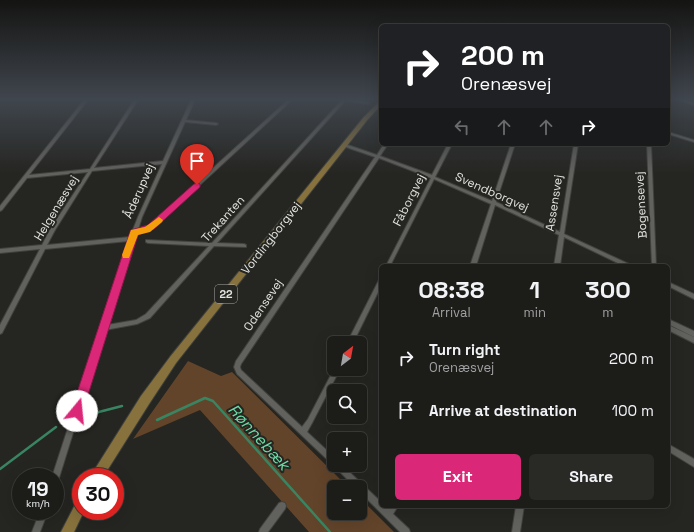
<!DOCTYPE html>
<meta charset="utf-8">
<style>
body{margin:0;font-family:"Space Grotesk",sans-serif;background:#292926;color:#f1f3f6;height:100vh;display:flex;flex-direction:column;font-size:15px;white-space:nowrap}
*{box-sizing:border-box;margin:0}
p{font-size:13px;color:#a0a1a2}
.icon{flex:none;width:22px;height:22px;fill:none;stroke:currentColor;stroke-width:2;stroke-linecap:round;stroke-linejoin:round}
.map{position:relative;flex:1;overflow:hidden}
.side{position:absolute;left:379px;top:264px;width:291px;height:244px;display:flex;flex-direction:column;background:#1c1c19;border-radius:6px;box-shadow:0 4px 16px #0002,0 0 0 1px #3a3a38}
.side>*{flex:none}
.banner{position:absolute;left:379px;top:24px;width:291px;height:122px;border-radius:6px;box-shadow:0 4px 16px #0002,0 0 0 1px #3a3a38;background:#202124;color:#fff;overflow:hidden}
.needle{width:26px;rotate:31deg}
.tools{position:absolute;left:327px;top:336px;display:grid;gap:8px}
.tools a{display:grid;place-items:center;width:40px;height:40px;border-radius:6px;background:#1c1c19;box-shadow:0 4px 16px #0002,0 0 0 1px #3a3a38;font-size:20px}
.speed{position:absolute;left:12px;top:468px;display:flex;gap:8px;font-size:20px;font-weight:700;text-align:center}
.speed>*{display:grid;place-content:center;width:52px;height:52px;border-radius:50%;background:#1c1c19;box-shadow:0 4px 16px #0002,0 0 0 1px #3a3a38;line-height:1}
.speed small{font-size:10px;font-weight:400}
.speed .limit{border:6px solid #d22;background:#fff;color:#111}
.pin{position:absolute;display:grid;place-items:center;width:34px;height:34px;color:#fff;margin:-41px -17px;border-radius:50% 50% 50% 0;rotate:-45deg;box-shadow:0 0 4px #0007}
.pin .icon{rotate:45deg}
.me{position:absolute;width:44px;margin:-22px;rotate:17deg;stroke-linejoin:round;filter:drop-shadow(0 0 3px #0008)}
.turn{display:flex;align-items:center;gap:14px;height:84px;padding:0 16px;font-size:18px}
.turn .icon{width:52px;height:52px;stroke-width:2.5}
.turn b{display:block;font-size:28px;line-height:34px}
.lanes{display:flex;align-items:center;height:38px;padding:0 16px;background:#0003;justify-content:center;gap:20px;direction:ltr}
.lanes .off{opacity:.35}
.eta{display:flex;justify-content:space-evenly;align-items:center;height:68px;text-align:center}
.eta b{font-size:24px;font-weight:800;line-height:28px}
.button{display:flex;gap:8px;margin-top:auto;padding:8px 16px}
.button a{flex:1;height:46px;border-radius:6px;background:#db2777;color:#fff;font-size:16px;font-weight:800;line-height:46px;text-align:center}
.button a+a{background:#292926;color:#f1f3f6}
ul{padding:0;list-style:none}
li{display:flex;align-items:center;gap:12px;height:52px;padding:0 16px}
li div{flex:1}
li b{display:block;font-size:15px}
li em{font-style:normal}
.map>svg:first-child{display:block}
.green{fill:#62442a}
.lines{fill:none;stroke-linecap:round;stroke-linejoin:round}
.stream{stroke:#398562;stroke-width:2.5}
.minor-casing{stroke:#41413e;stroke-width:2}
.primary-casing{stroke:#41413e;stroke-width:2}
.minor{fill:#61615d;fill-rule:evenodd}
.primary{fill:#87723d;fill-rule:evenodd}
.route{fill:#db2777;stroke:#8e194d}
.slow{fill:#f59e0b}
.labels{text-anchor:middle;dominant-baseline:central;stroke-width:4;stroke-linejoin:round;paint-order:stroke}
.shield{fill:#252521;stroke:#aaaaa7;stroke-width:1}
.shield-label{font-size:11px;font-weight:bold;fill:#e3e3e0}
.street-label{font-size:12px;fill:#e3e3e0;stroke:#252521}
.near-water-label{font-size:16px;font-style:italic;fill:#70daa7;stroke:#252521}
</style>
<div class="map">
<svg width="694" height="532" viewBox="0 0 694 532">
<rect width="100%" height="100%" fill="#252521"/>
<polygon class="green" points="188,361 221,376 232,372 348,487 334,487 334,513 360,513 360,498 394,532 309,532 200,410 133,439"/>
<g class="lines">
<g class="stream">
<polyline points="91,414 122,406"/>
<polyline points="157,420 205,398 213,401 330,532"/>
<polyline points="0,469 56,427"/>
</g>
<g class="minor-casing">
<g id="minor">
<path d="M84,100h4l-59,75 61,-6 44,-69h4l-44,68 69,-7 28,-61h4l-9,20 30,3 2,1 -2,1 -31,-3 -43,95 -4,13 4,-1 7,-3 139,-126h4l-139,128 -8,4 -9,1 -29,92 29,-5 10,-6 63,-68 -61,-3 -2,-1v-2l66,3 130,-143h10l16,2 2,1 -2,1 -23,-3 -128,142 27,1 2,1v2l-32,-1 -64,72 -13,6 -32,6 -46,148 -1,3 -3,1v-5h-3l77,-236 -84,8 -43,84 -2,1v-9l40,-76 -40,4v-4l42,-4 9,-17 37,-56 -61,6 -25,32 -2,1v-5zM162,164l-24,53 -8,20 -83,8 8,-15 37,-59z"/>
<polygon points="679,100 684,100 694,103 694,105"/>
<polygon points="668,132 694,140 694,142 668,134"/>
<polygon points="343,144 345,144 377,155 384,144 388,144 380,156 432,175 448,144 452,144 435,177 492,201 511,144 515,144 496,202 560,232 574,144 578,144 564,234 631,265 632,266 624,266 564,237 560,266 554,266 559,235 495,205 476,266 470,266 491,204 434,179 390,266 386,266 431,178 379,158 241,364 240,367 241,370 302,427 308,419 334,369 340,369 312,423 307,432 334,457 334,465 342,465 381,502 381,506 385,506 388,509 390,506 398,506 393,514 409,529 410,532 400,532 360,492 360,487 355,487 335,467 334,465 332,464 237,374 234,367 236,361 375,157 343,146"/>
<polygon points="647,144 651,144 656,266 652,266"/>
<polygon points="381,279 381,286 353,343 347,343 379,280"/>
<polygon points="668,282 694,294 694,299 668,286"/>
<polygon points="668,319 694,331 694,337 668,324"/>
<polygon points="668,325 694,337 694,343 668,330"/>
<polygon points="668,444 694,459 694,467 668,451"/>
<polygon points="282,502 285,503 286,506 285,509 268,532 259,532 260,529 279,503"/>
<polygon points="516,506 524,506 520,532 512,532"/>
<polygon points="40,511 48,511 40,532 32,532"/>
</g>
</g>
<g class="primary-casing">
<g id="primary">
<polygon points="381,100 381,105 368,119 176,363 149,404 103,477 90,477 141,396 170,357 364,117"/>
<polygon points="81,499 81,511 84,511 74,532 61,532 77,501"/>
</g>
</g>
<use href="#minor" class="minor"/>
<use href="#primary" class="primary"/>
</g>
<linearGradient id="sky" x2="0" y2="1"><stop stop-color="#141412"/><stop offset="0.57" stop-color="#40464e"/><stop offset="1" stop-color="#40464e" stop-opacity="0"/></linearGradient>
<rect width="694" height="174" fill="url(#sky)"/>
<polygon class="route" points="197,183 200,184 200,187 154,229 138,235 83,411 81,415 77,417 73,415 71,411 130,232 131,230 148,225 194,184"/>
<polygon class="slow" points="159,217 163,220 162,222 150,232 138,235 129,258 123,258 122,255 131,230 145,227"/>
<g class="labels">
<rect class="shield" x="215" y="285" width="22" height="18" rx="3"/>
<g class="shield-label">
<text x="226" y="294">22</text>
</g>
<g class="street-label">
<text transform="translate(139 191) rotate(-66)">Åderupvej</text>
<text transform="translate(492 192) rotate(24)">Svendborgvej</text>
<text transform="translate(409 200) rotate(-63)">Fåborgvej</text>
<text transform="translate(554 203) rotate(-81)">Assensvej</text>
<text transform="translate(641 205) rotate(-93)">Bogensevej</text>
<text transform="translate(56 208) rotate(-59)">Helgenæsvej</text>
<text transform="translate(223 219) rotate(-48)">Trekanten</text>
<text transform="translate(271 238) rotate(-52)">Vordingborgvej</text>
<text transform="translate(263 305) rotate(-56)">Odensevej</text>
</g>
<g class="near-water-label">
<text transform="translate(259 437) rotate(48)">Rønnebæk</text>
</g>
</g>
</svg>
<div class="tools">
<a><svg class="needle" viewBox="-14 -14 28 28"><path d="M0-13l5 13h-10z" fill="#e53935"/><path d="M0 13l5-13h-10z" fill="#a0a1a2"/></svg></a>
<a><svg class="icon" aria-label="search" viewBox="0 0 24 24"><circle cx="10" cy="10" r="6"/><path d="M15 15l6 6"/></svg></a>
<a>+</a>
<a>−</a>
</div>
<div class="speed"><div>19<small>km/h</small></div><div class="limit">30</div></div>
<div class="pin" style="left:197px;top:185px;background:#d93025"><svg class="icon" aria-label="arrive" viewBox="0 0 24 24"><path d="M6 21V4h12l-3 4 3 4H6"/></svg></div>
<svg class="me" style="left:77px;top:411px" viewBox="-20 -20 40 40"><circle r="19" fill="#fff"/><path d="M0-13L10 11 0 6-10 11z" fill="#db2777"/></svg>
<div class="banner">
<div class="turn"><svg class="icon" aria-label="right" viewBox="0 0 24 24"><path d="M7 20v-9h11M14 6l5 5-5 5"/></svg><div><b>200 m</b>Orenæsvej</div></div>
<div class="lanes"><svg class="icon off" aria-label="left" viewBox="0 0 24 24"><path d="M17 20v-9H6M10 6l-5 5 5 5"/></svg><svg class="icon off" aria-label="ahead" viewBox="0 0 24 24"><path d="M12 20V5M6 11l6-6 6 6"/></svg><svg class="icon off" aria-label="ahead" viewBox="0 0 24 24"><path d="M12 20V5M6 11l6-6 6 6"/></svg><svg class="icon" aria-label="right" viewBox="0 0 24 24"><path d="M7 20v-9h11M14 6l5 5-5 5"/></svg></div>
</div>
<section class="side">
<div class="eta">
<div><b>08:38</b><p>Arrival</p></div>
<div><b>1</b><p>min</p></div>
<div><b>300</b><p>m</p></div>
</div>
<ul>
<li><svg class="icon" aria-label="right" viewBox="0 0 24 24"><path d="M7 20v-9h11M14 6l5 5-5 5"/></svg><div><b>Turn right</b><p>Orenæsvej</p></div><em>200 m</em></li>
<li><svg class="icon" aria-label="arrive" viewBox="0 0 24 24"><path d="M6 21V4h12l-3 4 3 4H6"/></svg><div><b>Arrive at destination</b></div><em>100 m</em></li>
</ul>
<div class="button"><a>Exit</a><a>Share</a></div>
</section>
</div>
